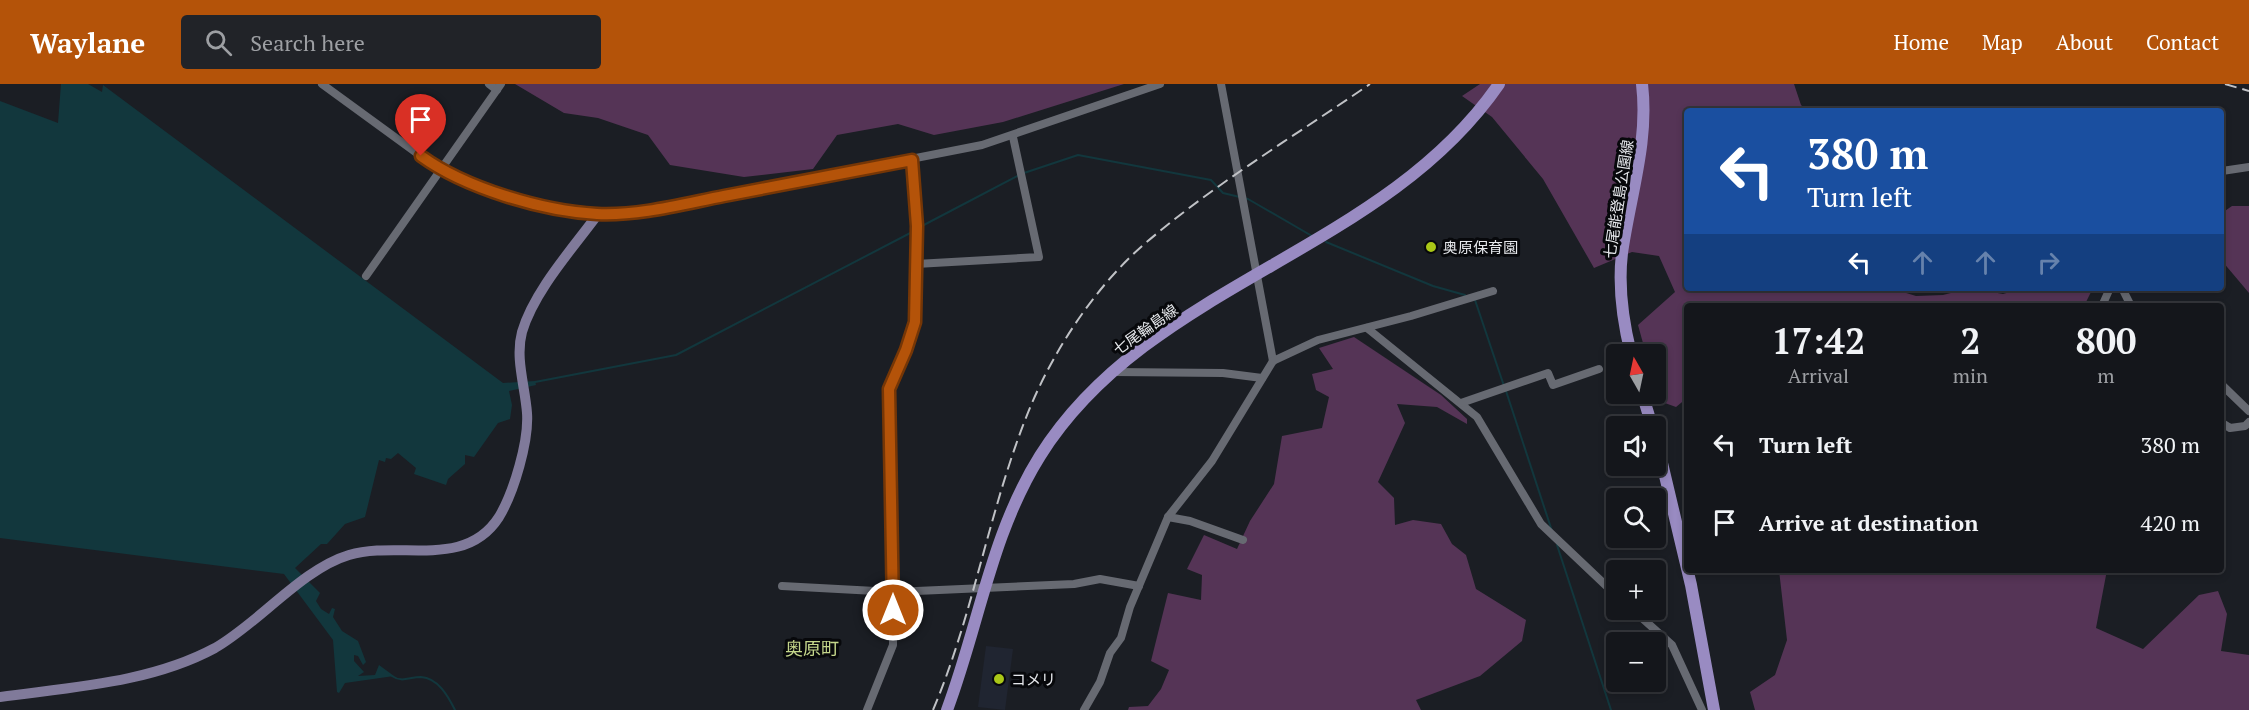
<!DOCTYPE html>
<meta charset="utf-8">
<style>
body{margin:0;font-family:"PT Serif","Noto Sans JP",serif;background:#212328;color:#f1f3f6;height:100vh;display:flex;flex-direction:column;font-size:22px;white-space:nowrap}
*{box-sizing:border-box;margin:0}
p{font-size:20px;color:#9d9fa3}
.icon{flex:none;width:33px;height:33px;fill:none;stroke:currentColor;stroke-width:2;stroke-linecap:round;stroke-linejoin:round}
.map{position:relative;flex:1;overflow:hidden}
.details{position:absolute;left:1684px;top:219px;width:540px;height:270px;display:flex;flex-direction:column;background:#14161b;border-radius:6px;box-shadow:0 3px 9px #0003,0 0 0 2px #33353a}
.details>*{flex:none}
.top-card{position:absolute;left:1684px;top:24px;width:540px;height:183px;border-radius:6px;box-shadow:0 3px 9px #0003,0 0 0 2px #33353a;background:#1a4fa0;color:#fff;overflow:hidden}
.needle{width:39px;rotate:351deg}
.buttons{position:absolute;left:1606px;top:260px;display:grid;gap:12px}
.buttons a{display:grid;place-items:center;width:60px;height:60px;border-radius:6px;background:#14161b;box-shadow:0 3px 9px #0003,0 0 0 2px #33353a;font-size:30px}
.pin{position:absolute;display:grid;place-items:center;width:51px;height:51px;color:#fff;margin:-62px -26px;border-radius:50% 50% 50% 0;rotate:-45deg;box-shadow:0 0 6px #0007}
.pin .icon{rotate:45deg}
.me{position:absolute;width:66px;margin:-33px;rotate:0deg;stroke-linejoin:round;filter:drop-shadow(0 0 4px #0008)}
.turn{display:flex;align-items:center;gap:21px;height:126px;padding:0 24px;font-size:27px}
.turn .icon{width:78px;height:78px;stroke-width:2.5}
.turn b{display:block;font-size:42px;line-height:51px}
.lanes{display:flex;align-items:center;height:57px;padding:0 24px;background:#0003;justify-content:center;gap:30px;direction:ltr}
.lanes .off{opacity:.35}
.eta{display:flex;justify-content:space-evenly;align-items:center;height:102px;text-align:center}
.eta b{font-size:36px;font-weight:600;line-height:42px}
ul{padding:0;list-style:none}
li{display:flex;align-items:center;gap:18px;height:78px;padding:0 24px}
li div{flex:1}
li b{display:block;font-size:22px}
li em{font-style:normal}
header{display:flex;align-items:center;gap:36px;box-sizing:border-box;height:84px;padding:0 30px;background:#b45309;color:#fff}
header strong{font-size:28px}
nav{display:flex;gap:33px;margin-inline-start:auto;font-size:21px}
.search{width:420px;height:54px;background:#212328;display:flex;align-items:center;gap:15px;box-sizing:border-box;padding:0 21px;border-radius:6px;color:#9d9fa3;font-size:22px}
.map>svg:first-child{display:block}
.built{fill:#202531}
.forest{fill:#553456}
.water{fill:#12373d}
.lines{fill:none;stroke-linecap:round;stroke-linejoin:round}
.stream{stroke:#12373d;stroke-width:2}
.street{stroke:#676a72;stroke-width:8}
.secondary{stroke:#807a9a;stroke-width:10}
.primary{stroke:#998bc2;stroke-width:12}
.rail{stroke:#c0c2c6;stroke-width:2;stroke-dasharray:12 6;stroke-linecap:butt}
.route-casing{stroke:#753606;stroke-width:15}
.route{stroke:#b45309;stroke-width:10}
.poi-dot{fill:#aac717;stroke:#07080b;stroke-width:2}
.labels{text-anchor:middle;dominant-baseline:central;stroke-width:6;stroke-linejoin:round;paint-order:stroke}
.street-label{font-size:15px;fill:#e6e8ec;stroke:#07080b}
.poi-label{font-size:15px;fill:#e6e8ec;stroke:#07080b;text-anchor:start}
.quarter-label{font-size:18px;fill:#c4d68b;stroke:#07080b}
</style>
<header>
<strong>Waylane</strong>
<div class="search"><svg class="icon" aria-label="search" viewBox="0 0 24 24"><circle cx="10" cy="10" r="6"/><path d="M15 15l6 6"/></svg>Search here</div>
<nav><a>Home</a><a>Map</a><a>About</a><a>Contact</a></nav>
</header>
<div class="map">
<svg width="2249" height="626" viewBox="0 0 2249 626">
<rect width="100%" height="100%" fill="#1b1e24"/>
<polygon class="built" points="986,562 1013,565 1005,626 978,623"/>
<g class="forest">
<polygon points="515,0 1124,0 1003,38 934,51 898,40 837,51 813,85 744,93 670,81 648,51 598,34 564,29"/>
<polygon points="1480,0 1794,0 1801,21 1807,27 1688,27 1688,204 1890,204 1916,212 1943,211 1970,204 2003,210 2024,204 2093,204 2084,222 1688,222 1687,314 1676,323 1662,318 1656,305 1656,270 1646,270 1638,241 1675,208 1659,172 1632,168 1594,184 1543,95 1492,33 1462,12"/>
<polygon points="2232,122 2249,122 2249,209 2222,177 2222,129"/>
<polygon points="1354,253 1441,311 1467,335 1467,340 1437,323 1397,320 1405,339 1378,398 1394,414 1395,441 1413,436 1441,440 1452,460 1466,471 1476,505 1526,536 1522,557 1480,592 1416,616 1421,626 1128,626 1129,623 1148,622 1161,605 1169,586 1151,577 1168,509 1201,516 1202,491 1187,485 1204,451 1237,465 1250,437 1274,400 1282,352 1322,344 1329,313 1316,306 1312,290 1333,285 1319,264"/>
<polygon points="1779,486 2107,486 2096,544 2143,565 2199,511 2218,507 2227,530 2221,567 2249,571 2249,626 1755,626 1750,608 1775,591 1787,556"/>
</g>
<polygon class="water" points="61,0 88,0 102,8 103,1 503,299 535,297 536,301 509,307 512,321 510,335 498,339 474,373 465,371 465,380 448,395 446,401 414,390 416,384 398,369 391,375 386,374 385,378 379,376 365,433 345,440 327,460 321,460 295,484 320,509 316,517 321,525 329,530 332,524 335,525 333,533 342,547 358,557 366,578 363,581 358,572 354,571 354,577 364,588 358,592 375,591 379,581 394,592 345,599 339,609 337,608 333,556 284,490 0,454 0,17 58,39"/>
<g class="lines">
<g class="stream">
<polyline points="1024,89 1078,71 1211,96 1223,109 1248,115 1312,152"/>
<polyline points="920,143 1019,91"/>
<polyline points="1326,158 1433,202 1465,211"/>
<polyline points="1475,216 1504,302"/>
<polyline points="535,298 676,271 916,146"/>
<polyline points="1506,307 1552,447"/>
<polyline points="1557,461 1611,626"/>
<path d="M392,592c10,7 17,1 29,1 17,1 27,19 34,33"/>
</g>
<g class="street">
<polyline points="322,0 440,86 506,111 554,123 598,130 651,126 982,61 1160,0"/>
<polyline points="489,0 497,6"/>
<polyline points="1221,0 1273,277"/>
<polyline points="2222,87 2249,83"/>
<polyline points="916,180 1039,173 1013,53"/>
<polyline points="366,192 501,0"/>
<polyline points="2122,204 2131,222"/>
<polyline points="2102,222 2110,204"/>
<polyline points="1367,244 1477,333 1541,440 1617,512"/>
<polyline points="1114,288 1223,289 1262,294"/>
<polyline points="2222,301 2249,327"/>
<polyline points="1461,319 1548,289 1553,301 1599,285"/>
<polyline points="2222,339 2230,344 2245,342 2249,338"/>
<polyline points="1168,433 1190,437 1243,456"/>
<polyline points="782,502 894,508 1074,500 1100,495 1139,502"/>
<polyline points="1632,525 1672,561 1702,626"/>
<polyline points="867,626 893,561 893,410 889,305 906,266 915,238 917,142 912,76"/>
<polyline points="1084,626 1100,598 1110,569 1121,554 1130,523 1168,433 1212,377 1273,277 1318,256 1411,232 1493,207"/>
</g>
<path class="secondary" d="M0,613c72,-10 150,-14 215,-49 44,-25 87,-79 134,-93 51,-15 116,15 150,-38 15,-25 30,-76 28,-104 -2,-27 -12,-55 -5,-81 12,-41 51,-84 76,-118"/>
<g class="primary">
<path d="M1631,270c-8,-32 -13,-67 -9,-101 8,-57 27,-111 20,-169"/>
<polyline points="1642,309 1652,342"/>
<polyline points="1656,354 1691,501 1714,626"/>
<path d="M947,626c32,-85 44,-176 93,-254 109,-174 342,-202 459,-372"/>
</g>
<g class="rail">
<polyline points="2225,0 2249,7"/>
<path d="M933,626c42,-99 57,-208 99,-307 24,-56 63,-115 109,-156 70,-61 152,-110 229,-163"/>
</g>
</g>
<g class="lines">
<g class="route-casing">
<path id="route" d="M421,72c44,32 121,55 176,58 42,2 86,-10 127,-18 63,-12 126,-24 188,-36l5,66 -2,96 -9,28 -17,39 4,221"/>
</g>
<use href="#route" class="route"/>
</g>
<g class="poi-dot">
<circle cx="1431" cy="163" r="6"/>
<circle cx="999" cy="595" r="6"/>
</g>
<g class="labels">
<g class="street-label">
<text transform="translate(1618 115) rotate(-81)">七尾能登島公園線</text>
<text transform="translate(1145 245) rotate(-35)">七尾輪島線</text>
</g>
<g class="poi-label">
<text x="1443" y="163">奥原保育園</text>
<text x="1011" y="595">コメリ</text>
</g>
<g class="quarter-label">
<text x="812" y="564">奥原町</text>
</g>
</g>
</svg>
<div class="buttons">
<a><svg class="needle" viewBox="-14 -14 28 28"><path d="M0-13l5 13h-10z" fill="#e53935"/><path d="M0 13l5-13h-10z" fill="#9d9fa3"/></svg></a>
<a><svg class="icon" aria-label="sound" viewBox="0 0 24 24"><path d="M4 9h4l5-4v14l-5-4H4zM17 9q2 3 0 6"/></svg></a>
<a><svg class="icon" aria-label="search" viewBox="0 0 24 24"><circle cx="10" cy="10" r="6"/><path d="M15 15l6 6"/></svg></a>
<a>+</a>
<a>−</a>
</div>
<div class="pin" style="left:421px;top:72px;background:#d93025"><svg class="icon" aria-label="arrive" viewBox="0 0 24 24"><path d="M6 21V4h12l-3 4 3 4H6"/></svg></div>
<svg class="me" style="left:893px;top:526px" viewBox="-20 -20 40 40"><circle r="17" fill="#b45309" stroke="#fff" stroke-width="3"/><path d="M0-11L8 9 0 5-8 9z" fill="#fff"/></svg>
<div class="top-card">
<div class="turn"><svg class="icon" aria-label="left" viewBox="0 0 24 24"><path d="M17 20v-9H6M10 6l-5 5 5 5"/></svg><div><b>380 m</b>Turn left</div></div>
<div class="lanes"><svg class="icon" aria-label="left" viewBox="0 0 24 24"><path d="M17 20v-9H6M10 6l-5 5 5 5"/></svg><svg class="icon off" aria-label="ahead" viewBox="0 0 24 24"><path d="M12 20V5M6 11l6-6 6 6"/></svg><svg class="icon off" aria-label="ahead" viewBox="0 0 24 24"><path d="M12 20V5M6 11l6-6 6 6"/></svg><svg class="icon off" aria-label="right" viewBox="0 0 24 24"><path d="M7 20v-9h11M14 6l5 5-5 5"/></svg></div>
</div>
<section class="details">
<div class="eta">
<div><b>17:42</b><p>Arrival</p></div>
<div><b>2</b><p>min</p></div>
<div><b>800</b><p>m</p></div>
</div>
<ul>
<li><svg class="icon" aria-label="left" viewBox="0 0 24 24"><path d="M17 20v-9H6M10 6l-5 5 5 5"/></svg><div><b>Turn left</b></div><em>380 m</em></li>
<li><svg class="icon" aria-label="arrive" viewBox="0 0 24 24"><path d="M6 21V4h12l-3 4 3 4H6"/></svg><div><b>Arrive at destination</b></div><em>420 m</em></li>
</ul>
</section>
</div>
